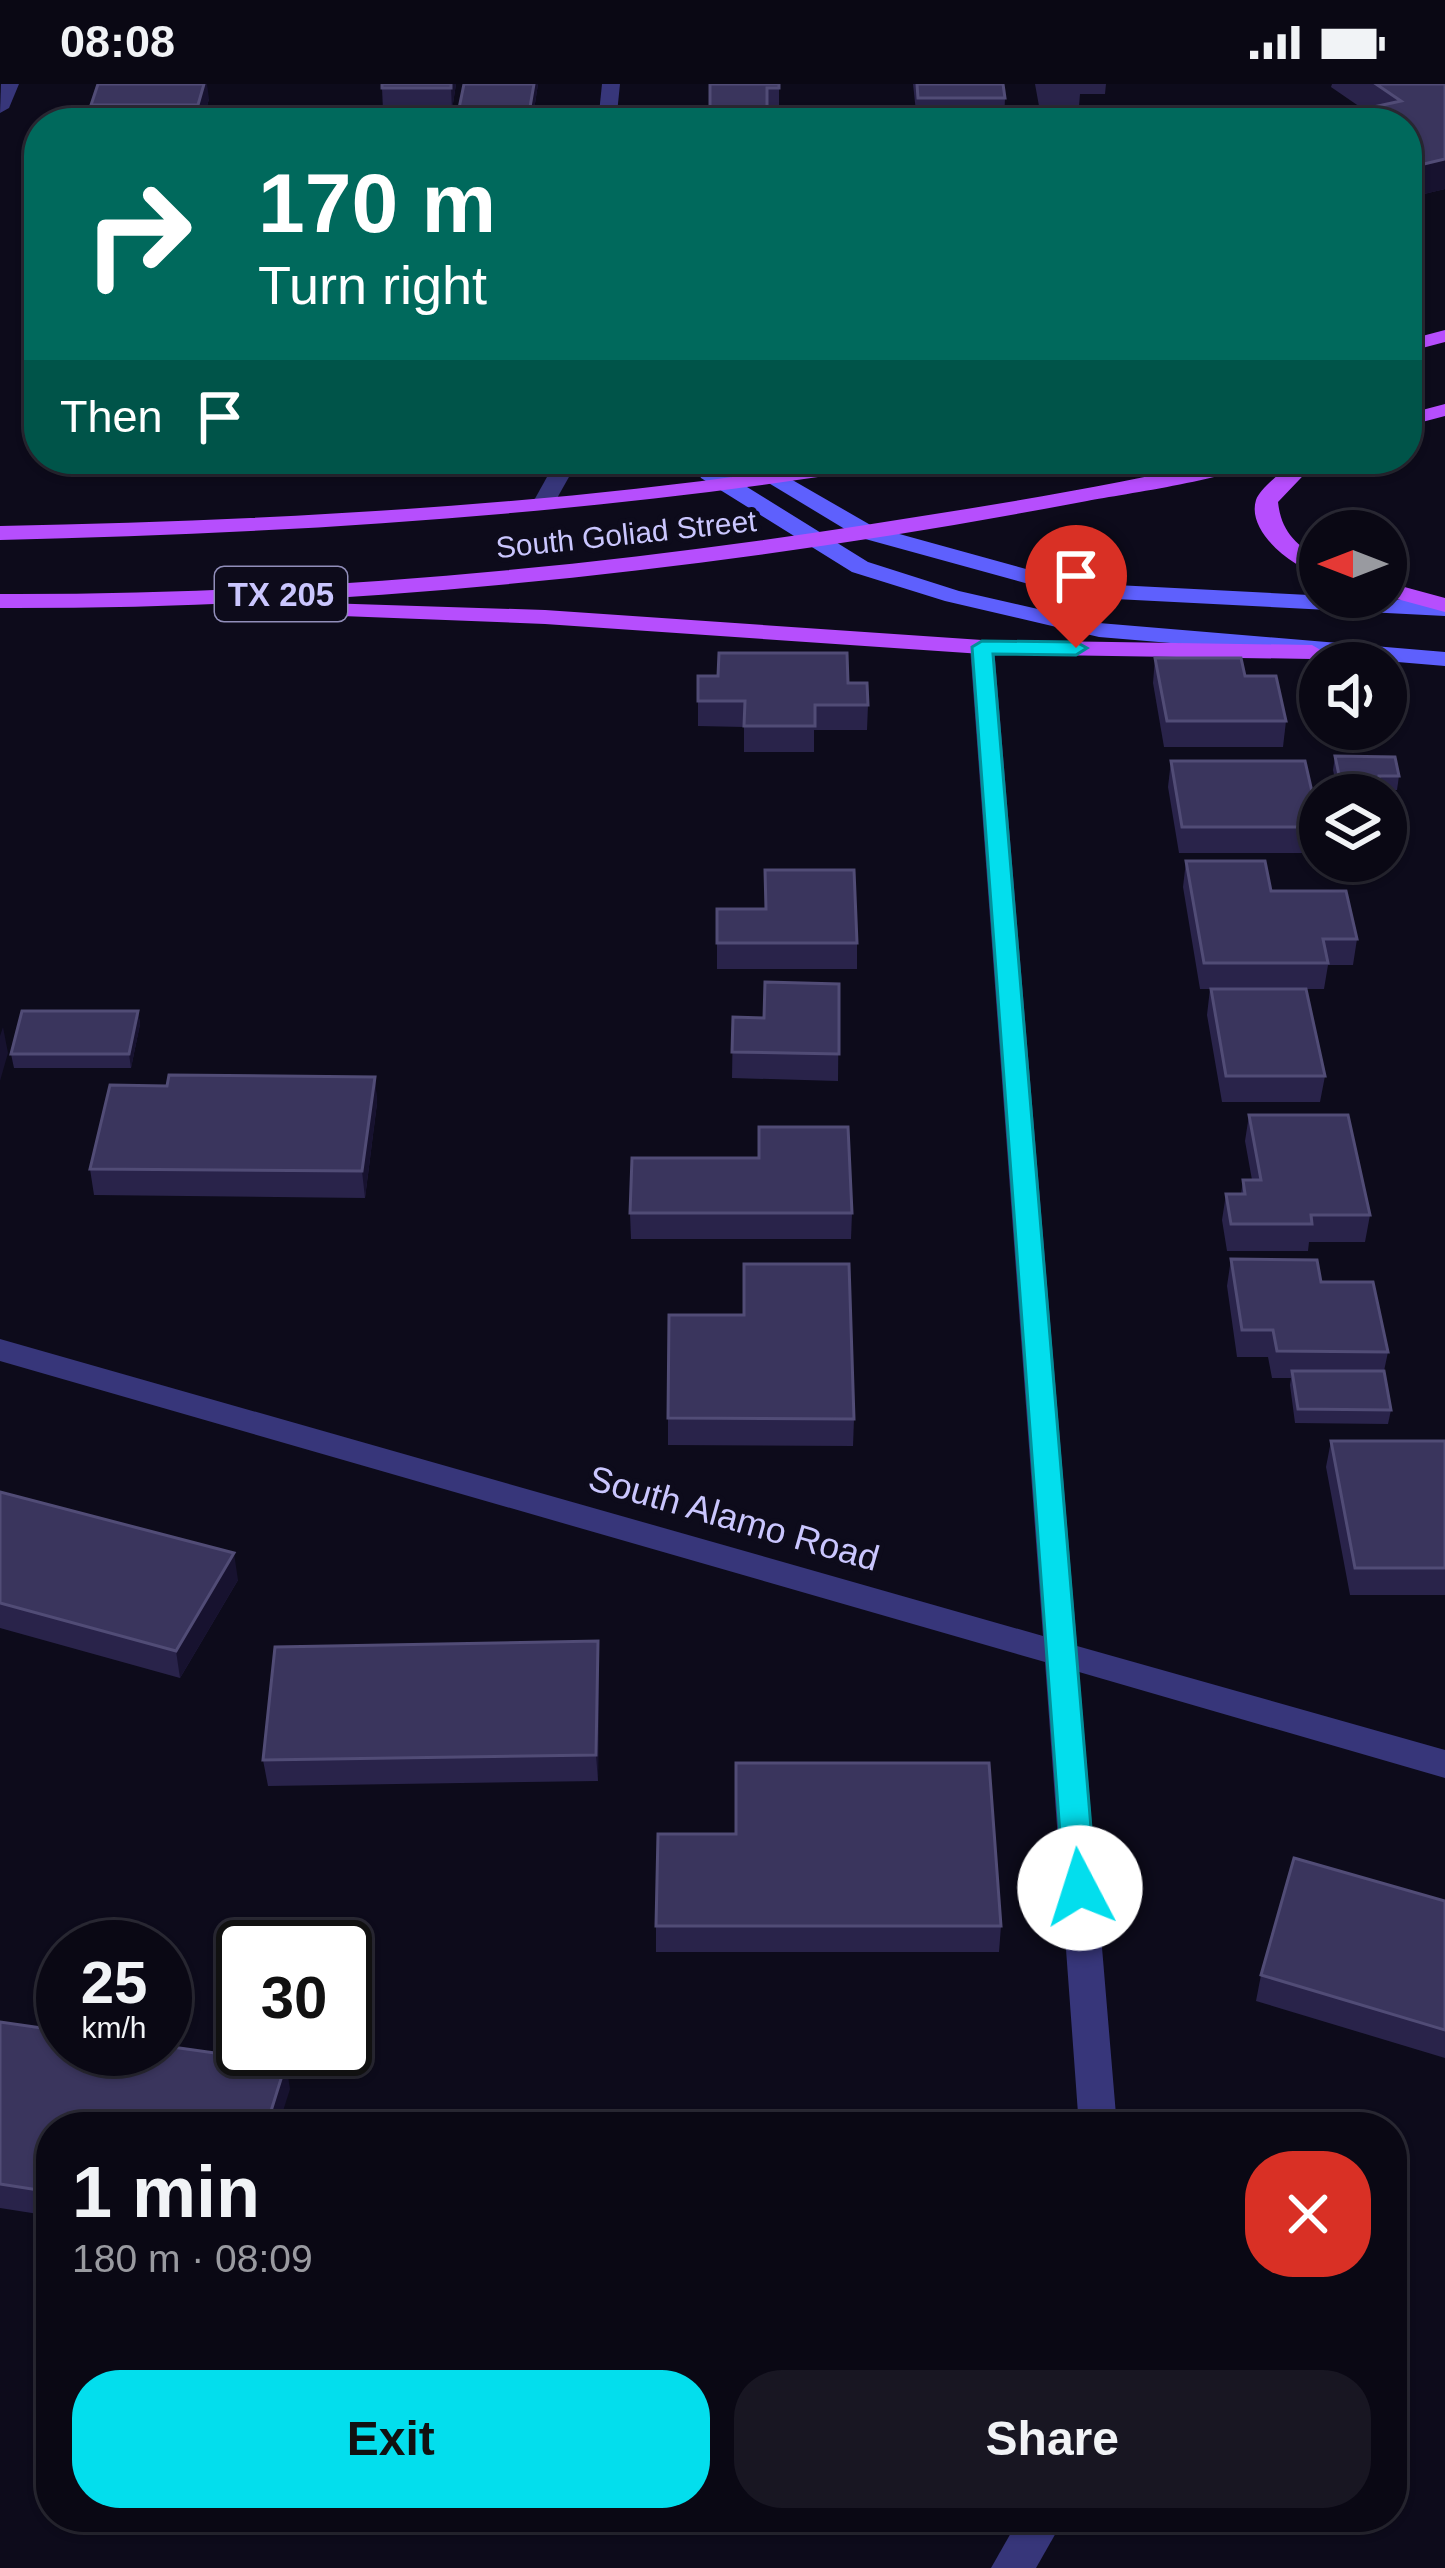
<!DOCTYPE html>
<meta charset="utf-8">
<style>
body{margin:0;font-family:Helvetica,sans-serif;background:#181622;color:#f1f3f6;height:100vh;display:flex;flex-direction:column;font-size:45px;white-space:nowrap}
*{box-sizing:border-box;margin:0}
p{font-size:39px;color:#999aa0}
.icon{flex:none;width:66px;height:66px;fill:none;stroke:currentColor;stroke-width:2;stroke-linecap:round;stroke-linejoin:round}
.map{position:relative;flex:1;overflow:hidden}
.drawer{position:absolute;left:36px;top:2028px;width:1371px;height:420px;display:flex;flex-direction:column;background:#0a0814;border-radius:48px;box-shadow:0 3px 9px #0004,0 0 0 3px #2a2934}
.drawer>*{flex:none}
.guide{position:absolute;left:24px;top:24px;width:1398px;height:366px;border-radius:48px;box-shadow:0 3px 9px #0004,0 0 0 3px #2a2934;background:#00695c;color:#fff;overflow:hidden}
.needle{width:78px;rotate:270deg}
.fabs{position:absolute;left:1299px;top:426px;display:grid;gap:24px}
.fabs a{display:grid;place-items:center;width:108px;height:108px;border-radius:50%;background:#0a0814;box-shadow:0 3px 9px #0004,0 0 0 3px #2a2934;font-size:60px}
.speed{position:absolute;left:36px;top:1836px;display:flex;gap:24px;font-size:60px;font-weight:700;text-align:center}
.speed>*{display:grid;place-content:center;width:156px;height:156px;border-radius:50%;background:#0a0814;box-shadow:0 3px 9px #0004,0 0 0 3px #2a2934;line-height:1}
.speed small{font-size:30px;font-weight:400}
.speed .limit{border:6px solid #111;border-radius:18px;background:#fff;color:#111}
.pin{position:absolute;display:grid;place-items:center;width:102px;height:102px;color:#fff;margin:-123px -51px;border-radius:50% 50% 50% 0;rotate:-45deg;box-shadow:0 0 12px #0007}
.pin .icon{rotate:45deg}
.me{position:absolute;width:132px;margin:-66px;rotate:355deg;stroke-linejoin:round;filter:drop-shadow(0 0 9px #0008)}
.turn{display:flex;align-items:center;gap:42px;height:252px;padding:0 36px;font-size:54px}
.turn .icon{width:156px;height:156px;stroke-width:2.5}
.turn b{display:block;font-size:84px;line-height:102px}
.then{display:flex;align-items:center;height:114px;padding:0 36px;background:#0003;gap:24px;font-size:45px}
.round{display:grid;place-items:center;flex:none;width:126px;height:126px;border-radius:48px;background:#181622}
.headline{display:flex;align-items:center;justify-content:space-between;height:204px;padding:0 36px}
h1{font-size:72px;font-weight:700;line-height:90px}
.primary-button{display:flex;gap:24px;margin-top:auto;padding:24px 36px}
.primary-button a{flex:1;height:138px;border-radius:48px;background:#03deed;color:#111;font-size:48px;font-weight:700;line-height:138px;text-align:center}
.primary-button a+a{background:#181622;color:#f1f3f6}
.status{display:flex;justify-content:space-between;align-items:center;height:84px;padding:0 60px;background:#0a0814;direction:ltr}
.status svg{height:33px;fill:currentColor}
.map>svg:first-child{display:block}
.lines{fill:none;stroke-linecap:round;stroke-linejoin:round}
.minor{fill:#37367a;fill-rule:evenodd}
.secondary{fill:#5e60fd;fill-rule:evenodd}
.primary{fill:#b64efd;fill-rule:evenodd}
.wall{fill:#29234a}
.shaded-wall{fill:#17122f}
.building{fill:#3a355d;stroke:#514c76;stroke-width:3}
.route{fill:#03deed;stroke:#02909a;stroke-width:3}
.labels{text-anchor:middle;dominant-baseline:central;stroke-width:10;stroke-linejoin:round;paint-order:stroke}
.far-street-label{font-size:30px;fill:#cac6fe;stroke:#0d0b1b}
.shield{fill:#0d0b1b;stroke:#918eba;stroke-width:3}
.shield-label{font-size:33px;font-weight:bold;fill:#cac6fe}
.street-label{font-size:36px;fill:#cac6fe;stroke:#0d0b1b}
</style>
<div class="status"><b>08:08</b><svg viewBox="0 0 49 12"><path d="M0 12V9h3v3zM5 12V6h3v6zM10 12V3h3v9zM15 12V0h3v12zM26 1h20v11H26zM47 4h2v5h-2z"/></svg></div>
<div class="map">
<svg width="1445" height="2484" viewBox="0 0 1445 2484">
<rect width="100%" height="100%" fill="#0d0b1b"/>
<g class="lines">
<g class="minor">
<polygon points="1,0 19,0 9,24 0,29"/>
<polygon points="602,0 620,0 616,39 598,39"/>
<polygon points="557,375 579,375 551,425 535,425 532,420"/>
<polygon points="982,556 994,563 1077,1562 1445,1666 1445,1694 1079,1588 1117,2043 1079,2043 1045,1578 0,1277 0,1255 1043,1552 970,563"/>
<polygon points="1020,2433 1065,2433 1036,2484 991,2484"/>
</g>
<g class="secondary">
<polygon points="692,375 714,375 718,385 868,478 959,507 1099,539 1445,568 1445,582 1099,553 945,517 852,488 701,394"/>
<polygon points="729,375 756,375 874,443 1077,499 1445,518 1445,532 1076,513 858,453"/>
</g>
<g class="primary">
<polygon points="1445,246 1445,258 1407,268 1407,256"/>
<polygon points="1445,320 1445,332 1407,342 1407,330"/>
<path d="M855,375h51l-11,6c-297,49 -594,68 -895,75v-14c286,-6 572,-21 855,-67z"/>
<path d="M1225,375h38c-23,19 -140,35 -176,42 -359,68 -721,108 -1087,107v-14c289,1 574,-24 859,-68 122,-19 245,-38 366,-67z"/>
<path d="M1296,375h23l-41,43c3,29 18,43 42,57v16c-25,-7 -74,-42 -64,-75 5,-14 30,-30 40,-41z"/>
<polygon points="1386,498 1445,514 1445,528 1386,512"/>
<polygon points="324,519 545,526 982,556 1312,561 1324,568 1312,575 982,570 545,540 316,531 312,526"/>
</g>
</g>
<g class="wall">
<polygon points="456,0 452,26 383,26 382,4"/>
<polygon points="538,0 532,39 456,39"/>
<polygon points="710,0 779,0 779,26 767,26 767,39 710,39"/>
<polygon points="913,0 1003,0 1005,14 1004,37 917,37"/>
<polygon points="1035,0 1106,0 1105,10 1080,10 1079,22 1039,22"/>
<polygon points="1332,0 1445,0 1445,105 1407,114 1407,39 1363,25 1331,3"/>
<polygon points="209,15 202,39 94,39 91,21"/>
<polygon points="1155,574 1245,592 1286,637 1283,663 1164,663 1153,599"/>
<polygon points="698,592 848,599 868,621 867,646 814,646 814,668 744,668 744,643 698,642"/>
<polygon points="1335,672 1399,692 1397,706 1378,706 1377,711 1361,710 1360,705 1337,705 1333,686"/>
<polygon points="1171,677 1320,743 1316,769 1179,769 1168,703"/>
<polygon points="1186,777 1271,807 1357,855 1353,881 1328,881 1324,905 1306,905 1325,992 1320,1018 1222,1018 1207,931 1210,905 1200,905 1183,803"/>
<polygon points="717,825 857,859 857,885 717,885"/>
<polygon points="839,900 838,997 732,994 733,933 764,934"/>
<polygon points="138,927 140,940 131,984 14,984 11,970"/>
<polygon points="375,993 377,1019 365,1114 94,1111 90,1085 167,1002"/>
<polygon points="1249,1031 1370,1131 1365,1158 1309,1158 1308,1167 1227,1167 1222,1136 1226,1110 1241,1110 1243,1096 1252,1096 1245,1057"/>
<polygon points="630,1129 852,1129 851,1155 631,1155"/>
<polygon points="1231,1175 1321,1198 1388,1268 1384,1287 1391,1326 1388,1340 1295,1339 1290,1301 1291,1294 1272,1294 1268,1273 1237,1273 1227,1202"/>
<polygon points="744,1231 854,1335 853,1362 668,1361 668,1334"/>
<polygon points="1331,1357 1445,1357 1445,1511 1350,1511 1326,1383"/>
<polygon points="0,1408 238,1496 180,1594 0,1544"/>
<polygon points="599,1584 598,1697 268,1702 263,1676"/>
<polygon points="1445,1817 1445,1974 1256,1917 1261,1891"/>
<polygon points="656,1842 1001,1842 999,1868 656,1868"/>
<polygon points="0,1938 290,2005 51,2043 51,2132 0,2124"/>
</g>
<g class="shaded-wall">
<polygon points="204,0 207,0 209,15 202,39 200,39 198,21"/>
<polygon points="451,0 456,0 452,26 451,4"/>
<polygon points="534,0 538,0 532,39 529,39 529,29"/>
<polygon points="1445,75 1445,105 1407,114 1407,84"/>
<polygon points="138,927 140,940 131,984 129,970"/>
<polygon points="3,943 8,969 0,997 0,952"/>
<polygon points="375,993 377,1019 365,1114 362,1087"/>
<polygon points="234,1469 238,1496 180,1594 176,1567"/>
<polygon points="598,1557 599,1584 598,1697 596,1671"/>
<polygon points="286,1979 290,2005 278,2043 266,2043"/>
</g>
<g class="building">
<polygon points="98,0 204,0 198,21 91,21"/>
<rect x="382" y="0" width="69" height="4"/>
<polygon points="464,0 534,0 529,29 514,29 513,39 456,39"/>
<polygon points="710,0 779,0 779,4 767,4 767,29 710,29"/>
<polygon points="917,0 1003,0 1005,14 918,14"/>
<polygon points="1376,0 1445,0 1445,75 1407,84 1407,39 1300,39 1401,17"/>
<polygon points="719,569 847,569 848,599 867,599 868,621 815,621 815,642 744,642 745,617 698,617 698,592 718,592"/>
<polygon points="1155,574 1241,574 1245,592 1276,592 1286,637 1167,637"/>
<polygon points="1335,672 1395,673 1399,692 1379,692 1379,697 1363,697 1363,692 1339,691"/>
<polygon points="1171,677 1305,677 1320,743 1182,743"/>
<polygon points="1186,777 1265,777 1271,807 1346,807 1357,855 1323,855 1328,879 1204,879"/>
<polygon points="765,786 854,786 857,859 717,859 717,825 766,825"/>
<polygon points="765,898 839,900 839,970 732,968 733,933 764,934"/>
<polygon points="1211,905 1306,905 1325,992 1226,992"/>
<polygon points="22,927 138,927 129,970 11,970"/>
<polygon points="169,991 375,993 362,1087 90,1085 110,1001 167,1002"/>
<polygon points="1249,1031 1348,1031 1370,1131 1311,1131 1312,1140 1231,1140 1226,1110 1245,1110 1243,1096 1261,1096"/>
<polygon points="759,1043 848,1043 852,1129 630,1129 632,1074 759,1074"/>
<polygon points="1231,1175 1317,1176 1321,1198 1373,1198 1388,1268 1277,1267 1273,1246 1242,1246"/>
<polygon points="744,1180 849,1180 854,1335 668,1334 669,1231 744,1231"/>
<polygon points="1292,1287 1384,1287 1391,1326 1298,1325"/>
<polygon points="1331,1357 1445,1357 1445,1484 1355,1484"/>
<polygon points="0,1408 234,1469 176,1567 0,1519"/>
<polygon points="598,1557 596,1671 263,1676 275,1563"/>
<polygon points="736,1679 989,1679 1001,1842 656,1842 658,1750 736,1750"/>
<polygon points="1294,1774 1445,1817 1445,1946 1261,1891"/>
<polygon points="0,1938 63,1947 63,1965 165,1965 165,1962 286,1979 266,2043 51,2043 51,2108 0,2100"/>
</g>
<polygon class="route" points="982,557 1076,558 1087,564 1076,571 993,570 1096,1804 1092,1813 1080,1817 1069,1813 1064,1804 972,563"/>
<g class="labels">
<g class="far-street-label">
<text transform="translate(626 450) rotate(-6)">South Goliad Street</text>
</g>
<rect class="shield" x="215" y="483" width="132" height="54" rx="9"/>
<g class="shield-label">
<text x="281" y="510">TX 205</text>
</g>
<g class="street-label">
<text transform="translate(734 1434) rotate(16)">South Alamo Road</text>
</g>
</g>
</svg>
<div class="fabs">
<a><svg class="needle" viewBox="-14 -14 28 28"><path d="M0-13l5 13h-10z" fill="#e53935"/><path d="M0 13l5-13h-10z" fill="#999aa0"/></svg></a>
<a><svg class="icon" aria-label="sound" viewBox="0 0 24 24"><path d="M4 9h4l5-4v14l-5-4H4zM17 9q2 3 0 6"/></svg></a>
<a><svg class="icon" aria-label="layers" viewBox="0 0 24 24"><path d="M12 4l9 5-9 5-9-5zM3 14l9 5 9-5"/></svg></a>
</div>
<div class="speed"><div>25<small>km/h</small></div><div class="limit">30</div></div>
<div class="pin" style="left:1076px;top:564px;background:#d93025"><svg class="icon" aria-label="arrive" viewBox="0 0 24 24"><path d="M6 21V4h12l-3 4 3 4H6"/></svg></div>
<svg class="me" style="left:1080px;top:1804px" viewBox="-20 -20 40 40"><circle r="19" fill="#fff"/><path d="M0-13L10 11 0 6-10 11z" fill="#03deed"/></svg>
<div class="guide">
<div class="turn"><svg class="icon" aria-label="right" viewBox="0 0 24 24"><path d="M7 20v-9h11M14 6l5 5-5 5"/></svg><div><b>170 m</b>Turn right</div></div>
<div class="then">Then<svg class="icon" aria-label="arrive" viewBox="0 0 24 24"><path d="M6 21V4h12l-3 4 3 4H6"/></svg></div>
</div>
<section class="drawer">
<div class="headline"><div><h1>1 min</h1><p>180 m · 08:09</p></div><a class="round" style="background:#d93025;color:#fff"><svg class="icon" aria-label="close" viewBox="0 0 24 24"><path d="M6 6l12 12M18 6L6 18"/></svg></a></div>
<div class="primary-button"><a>Exit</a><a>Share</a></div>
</section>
</div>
